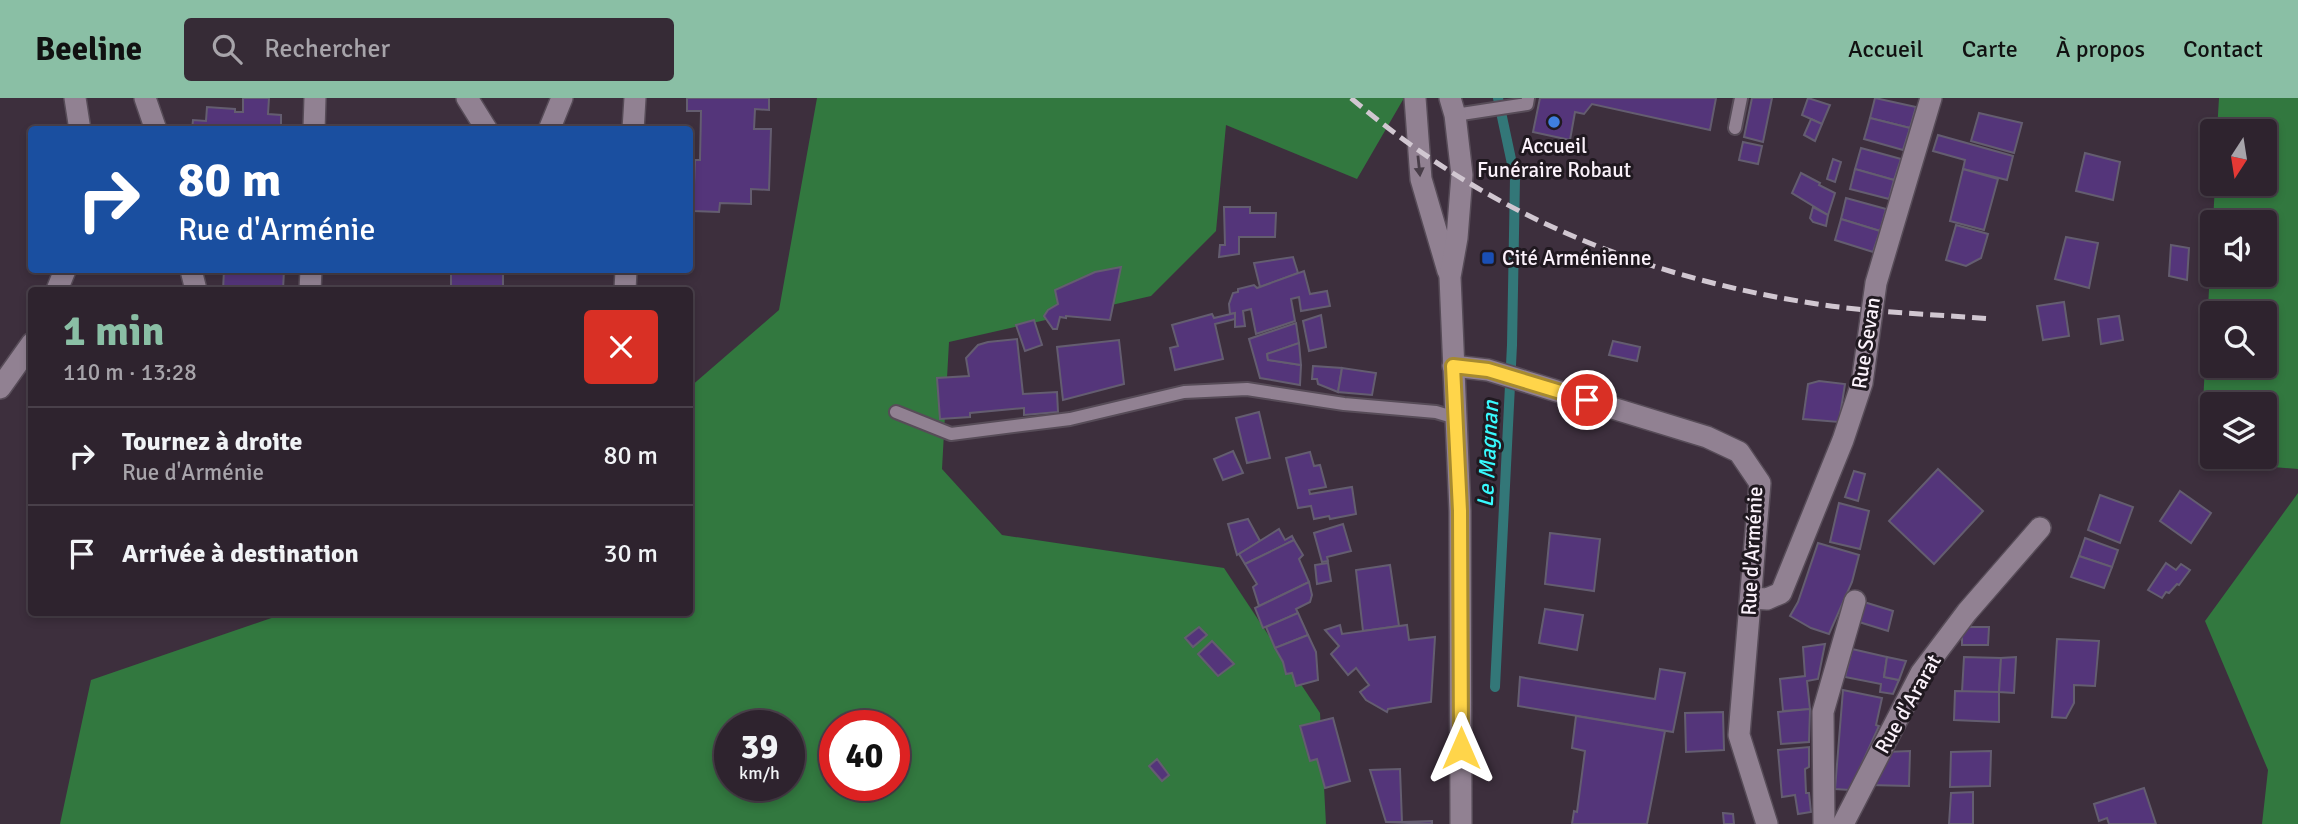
<!DOCTYPE html>
<html lang="fr">
<meta charset="utf-8">
<style>
body{margin:0;font-family:Signika,sans-serif;background:#362b36;color:#f1f3f6;height:100vh;display:flex;flex-direction:column;font-size:26px;white-space:nowrap}
*{box-sizing:border-box;margin:0}
p{font-size:23px;color:#a7a4aa}
.icon{flex:none;width:38px;height:38px;fill:none;stroke:currentColor;stroke-width:2;stroke-linecap:round;stroke-linejoin:round}
.map{position:relative;flex:1;overflow:hidden}
.details{position:absolute;left:28px;top:189px;width:665px;height:329px;display:flex;flex-direction:column;background:#2e232e;border-radius:7px;box-shadow:0 4px 10px #0003,0 0 0 2px #49404a}
.details>*{flex:none}
.banner{position:absolute;left:28px;top:28px;width:665px;height:147px;border-radius:7px;box-shadow:0 4px 10px #0003,0 0 0 2px #49404a;background:#1a4fa0;color:#fff;overflow:hidden}
.needle{width:46px;rotate:192deg}
.fabs{position:absolute;left:2200px;top:21px;display:grid;gap:14px}
.fabs a{display:grid;place-items:center;width:77px;height:77px;border-radius:7px;background:#2e232e;box-shadow:0 4px 10px #0003,0 0 0 2px #49404a;font-size:35px}
.speed{position:absolute;left:714px;top:612px;display:flex;gap:14px;font-size:35px;font-weight:700;text-align:center}
.speed>*{display:grid;place-content:center;width:91px;height:91px;border-radius:50%;background:#2e232e;box-shadow:0 4px 10px #0003,0 0 0 2px #49404a;line-height:1}
.speed small{font-size:18px;font-weight:400}
.speed .limit{border:10px solid #d22;background:#fff;color:#111}
.pin{position:absolute;display:grid;place-items:center;width:60px;height:60px;color:#fff;margin:-30px;border:4px solid #fff;border-radius:50%;box-shadow:0 2px 7px #0007}
.me{position:absolute;width:77px;margin:-38px;rotate:0deg;stroke-linejoin:round;filter:drop-shadow(0 0 5px #0008)}
.turn{display:flex;align-items:center;gap:24px;height:147px;padding:0 35px;font-size:32px}
.turn .icon{width:91px;height:91px;stroke-width:2.5}
.turn b{display:block;font-size:49px;line-height:60px}
.round{display:grid;place-items:center;flex:none;width:74px;height:74px;border-radius:7px;background:#362b36}
.head{display:flex;align-items:center;justify-content:space-between;height:119px;padding:0 35px}
h1{font-size:42px;font-weight:800;line-height:52px;color:#8abfa5}
ul{padding:0;list-style:none}
li{display:flex;align-items:center;gap:21px;height:98px;padding:0 35px;border-top:2px solid #49404a}
li div{flex:1}
li b{display:block;font-size:26px}
li em{font-style:normal}
header{display:flex;align-items:center;gap:42px;box-sizing:border-box;height:98px;padding:0 35px;background:#8abfa5;color:#111}
header strong{font-size:33px}
nav{display:flex;gap:38px;margin-inline-start:auto;font-size:24px}
.search{width:490px;height:63px;background:#362b36;display:flex;align-items:center;gap:18px;box-sizing:border-box;padding:0 24px;border-radius:7px;color:#a7a4aa;font-size:26px}
.map>svg:first-child{display:block}
.forest{fill:#32783f;fill-rule:evenodd}
.lines{fill:none;stroke-linecap:round;stroke-linejoin:round}
.stream{stroke:#337778;stroke-width:10}
.building{fill:#54357a;stroke:#645d70;stroke-width:2}
.service-casing{stroke:#574c58;stroke-width:16}
.minor-casing{stroke:#574c58;stroke-width:24}
.tertiary-casing{stroke:#574c58;stroke-width:24}
.service{stroke:#918192;stroke-width:12}
.minor{stroke:#918192;stroke-width:21}
.tertiary{stroke:#918192;stroke-width:21}
.rail{stroke:#d1c7d1;stroke-width:5;stroke-dasharray:14 7;stroke-linecap:butt}
.oneway{fill:#483d48}
.route-casing{stroke:#a68a30;stroke-width:18}
.route{stroke:#ffd54a;stroke-width:12}
.shop-dot{fill:#3f7fe0;stroke:#201920;stroke-width:2.5}
.transit-dot{fill:#1a4fb4;stroke:#201920;stroke-width:2.5}
.labels{text-anchor:middle;dominant-baseline:central;stroke-width:6;stroke-linejoin:round;paint-order:stroke}
.poi-label{font-size:21px;fill:#fbf2fb;stroke:#201920}
.street-label{font-size:21px;fill:#fbf2fb;stroke:#201920}
.water-label{font-size:23px;font-style:italic;fill:#38f9fd;stroke:#201920}
</style>
<header>
<strong>Beeline</strong>
<div class="search"><svg class="icon" aria-label="search" viewBox="0 0 24 24"><circle cx="10" cy="10" r="6"/><path d="M15 15l6 6"/></svg>Rechercher</div>
<nav><a>Accueil</a><a>Carte</a><a>À propos</a><a>Contact</a></nav>
</header>
<div class="map">
<svg width="2298" height="726" viewBox="0 0 2298 726">
<rect width="100%" height="100%" fill="#3d2f3d"/>
<g class="forest">
<path d="M817,0h587l-47,81 -131,-54 -10,106 -65,65 -202,46 -7,127 60,66 222,33 96,145 6,111h-1266l31,-144 195,-67 404,-1v-225l89,-77zM730,628h59v60h-59zM835,628h59v60h-59z"/>
<path d="M2219,0h79v371l-98,-8 12,-229v43h52v-53h-51l2,-38h49v-53h-47zM2212,215h52v53h-52zM2212,306h52v53h-52z"/>
<polygon points="2298,395 2298,726 2262,726 2268,672 2205,523"/>
</g>
<g class="lines">
<polyline class="stream" points="1495,589 1512,247 1515,80 1498,0"/>
</g>
<g class="building">
<polygon points="243,0 269,0 268,16 281,17 281,30 289,32 192,32 193,22 206,23 207,9 235,11 235,14 243,14"/>
<polygon points="687,0 769,0 769,12 755,11 754,31 771,31 769,92 751,91 751,106 720,105 719,114 693,113 695,62 700,62 701,13 687,13"/>
<polygon points="1540,0 1716,0 1710,32 1592,6 1584,16 1575,14 1570,42 1533,34"/>
<polygon points="1752,0 1772,0 1763,44 1744,39"/>
<polygon points="1808,0 1830,7 1822,26 1802,17"/>
<polygon points="1875,0 1916,9 1910,30 1870,20"/>
<polygon points="1979,15 2022,25 2014,55 1971,43"/>
<polygon points="1870,20 1910,30 1903,52 1864,41"/>
<polygon points="1811,21 1822,26 1815,43 1804,37"/>
<polygon points="1938,37 2013,58 2007,82 1963,71 1965,62 1933,53"/>
<polygon points="1743,44 1762,48 1758,66 1739,62"/>
<polygon points="1861,50 1901,61 1894,82 1855,71"/>
<polygon points="2085,55 2120,64 2113,102 2076,93"/>
<polygon points="1833,61 1841,64 1835,84 1827,81"/>
<polygon points="1855,71 1894,82 1889,101 1850,91"/>
<polygon points="1963,71 1998,81 1984,132 1950,123"/>
<polygon points="1801,75 1820,85 1819,87 1835,95 1828,117 1792,95"/>
<polygon points="1846,100 1886,111 1880,133 1841,121"/>
<polygon points="1224,109 1250,109 1250,115 1276,115 1275,139 1239,139 1239,156 1219,159 1220,147 1225,147"/>
<polygon points="1813,109 1828,117 1826,128 1813,124 1810,120"/>
<polygon points="1841,121 1880,133 1873,154 1835,142"/>
<polygon points="1956,127 1988,136 1981,160 1966,168 1946,162"/>
<polygon points="2066,139 2098,145 2089,190 2055,181"/>
<polygon points="2171,147 2189,150 2187,182 2169,178"/>
<polygon points="1293,159 1298,175 1260,189 1254,165"/>
<polygon points="1121,169 1110,222 1066,218 1066,220 1060,219 1057,231 1053,231 1044,218 1048,212 1058,206 1055,192 1095,174"/>
<polygon points="224,172 284,172 283,192 223,192"/>
<rect x="451" y="172" width="52" height="20"/>
<polygon points="1304,173 1310,196 1327,193 1330,208 1301,213 1299,199 1291,201 1295,223 1256,236 1251,211 1243,213 1245,228 1235,229 1235,215 1230,216 1229,206 1233,195 1238,194 1238,191 1254,187 1257,190"/>
<polygon points="2064,204 2069,238 2043,242 2037,208"/>
<polygon points="1235,215 1235,221 1215,226 1223,261 1175,272 1170,250 1178,248 1172,227 1212,216 1214,220"/>
<polygon points="1321,217 1326,249 1309,253 1303,223"/>
<polygon points="2119,218 2123,242 2101,246 2098,221"/>
<polygon points="1034,222 1042,247 1025,253 1016,227"/>
<polygon points="1296,225 1299,245 1267,256 1268,262 1301,267 1300,287 1260,280 1249,241"/>
<polygon points="1017,241 1023,296 1057,294 1058,314 1024,317 1024,310 970,315 970,319 940,321 937,280 969,278 966,260 978,247 988,244"/>
<polygon points="1119,242 1124,286 1063,302 1057,249"/>
<polygon points="1613,243 1640,249 1637,263 1609,257"/>
<polygon points="1299,245 1301,267 1268,262 1267,256"/>
<polygon points="1313,268 1342,270 1338,294 1318,286 1317,281 1312,281"/>
<polygon points="1342,270 1376,275 1372,297 1338,294"/>
<polygon points="1819,283 1845,286 1839,324 1803,321 1808,286"/>
<polygon points="1259,314 1270,360 1247,365 1236,320"/>
<polygon points="1233,353 1243,375 1223,382 1214,361"/>
<polygon points="1310,354 1314,368 1320,367 1326,389 1309,392 1310,396 1352,389 1356,416 1330,421 1329,418 1314,421 1311,408 1298,410 1286,360"/>
<polygon points="1938,371 1983,413 1934,466 1889,423"/>
<polygon points="1854,373 1865,376 1858,403 1845,399"/>
<polygon points="2180,393 2211,415 2191,445 2160,423"/>
<polygon points="2100,397 2133,409 2120,445 2088,432"/>
<polygon points="1839,405 1869,413 1860,451 1830,444"/>
<polygon points="1248,421 1260,443 1237,457 1228,426"/>
<polygon points="1343,426 1351,453 1327,459 1328,463 1322,464 1314,435"/>
<polygon points="1279,431 1285,442 1292,438 1294,442 1245,466 1239,456"/>
<polygon points="1550,435 1600,441 1594,493 1545,486"/>
<polygon points="2085,440 2118,452 2112,469 2079,458"/>
<polygon points="1294,442 1303,457 1299,461 1309,484 1259,508 1253,489 1257,486 1245,466"/>
<polygon points="1818,445 1859,457 1852,484 1829,536 1811,530 1790,518 1798,504"/>
<polygon points="2079,458 2112,469 2104,490 2071,479"/>
<polygon points="1328,465 1331,483 1317,486 1315,467"/>
<polygon points="2166,465 2176,472 2181,466 2190,472 2179,487 2177,486 2169,495 2166,494 2162,500 2148,492"/>
<polygon points="1390,467 1399,528 1363,533 1356,472"/>
<polygon points="1309,484 1312,497 1310,504 1296,511 1298,515 1263,530 1255,510"/>
<polygon points="1864,504 1893,513 1888,533 1859,524"/>
<polygon points="1545,511 1583,517 1577,552 1539,545"/>
<polygon points="1298,515 1308,537 1275,550 1266,529"/>
<polygon points="1340,527 1342,536 1407,527 1409,542 1435,539 1431,604 1388,611 1387,614 1366,602 1360,594 1369,587 1356,570 1348,577 1331,556 1339,548 1325,532"/>
<polygon points="1199,529 1207,537 1193,549 1185,540"/>
<polygon points="1962,529 1989,529 1988,547 1962,547"/>
<polygon points="1308,537 1316,554 1318,582 1296,588 1292,575 1286,576 1283,564 1275,550"/>
<polygon points="2057,541 2099,543 2095,588 2074,587 2074,605 2066,620 2052,619"/>
<polygon points="1212,543 1234,566 1218,578 1198,556"/>
<polygon points="1825,546 1818,581 1807,583 1810,611 1783,613 1780,581 1805,578 1803,549"/>
<polygon points="1852,551 1887,559 1884,579 1899,582 1893,596 1880,594 1881,586 1845,579"/>
<polygon points="1887,559 1906,563 1899,582 1884,579"/>
<polygon points="1964,559 2001,560 1999,594 1962,594"/>
<polygon points="2016,559 2014,595 1999,594 2001,560"/>
<polygon points="1660,571 1685,575 1673,634 1518,608 1520,579 1655,601"/>
<polygon points="1843,592 1882,600 1876,627 1879,628 1850,692 1835,691"/>
<polygon points="1955,593 1999,594 1999,624 1954,622"/>
<polygon points="1810,611 1809,644 1781,646 1778,614"/>
<polygon points="1723,614 1724,652 1686,654 1685,615"/>
<polygon points="1576,618 1665,633 1647,726 1572,726 1574,713 1577,714 1585,653 1572,650"/>
<polygon points="1333,620 1350,683 1325,690 1317,661 1310,663 1300,628"/>
<polygon points="1809,649 1809,669 1805,671 1806,695 1809,695 1811,714 1798,716 1795,697 1782,699 1778,652"/>
<polygon points="1910,653 1909,688 1870,687 1886,654"/>
<polygon points="1991,653 1990,688 1950,689 1951,654"/>
<polygon points="1157,661 1169,677 1162,683 1149,668"/>
<polygon points="1400,671 1402,724 1386,724 1370,672"/>
<polygon points="2144,690 2156,726 2109,726 2107,720 2099,723 2094,706"/>
<polygon points="1973,694 1973,726 1949,726 1951,695"/>
<polygon points="1723,715 1733,716 1734,726 1724,726"/>
<polygon points="1432,723 1432,726 1386,724 1402,724"/>
</g>
<g class="lines">
<g class="service-casing">
<g id="service">
<polyline points="1455,17 1527,6 1528,0"/>
<polyline points="1735,30 1741,0"/>
<polyline points="896,314 951,336 1070,321 1184,294 1247,291 1344,306 1436,314 1456,320"/>
</g>
</g>
<g class="minor-casing">
<g id="minor">
<polyline points="75,0 80,32"/>
<polyline points="145,0 156,32"/>
<polyline points="467,0 487,32"/>
<polyline points="314,32 315,0"/>
<polyline points="549,32 562,0"/>
<polyline points="633,32 635,0"/>
<polyline points="191,172 196,192"/>
<polyline points="57,192 65,172"/>
<polyline points="310,192 311,172"/>
<polyline points="625,192 626,172"/>
<polyline points="1453,268 1488,272 1707,339 1739,354 1760,385 1739,637 1767,726"/>
<polyline points="0,290 32,245"/>
<polyline points="1751,500 1767,501 1781,495 1843,342 1862,285 1876,185 1931,0"/>
<polyline points="1824,726 1823,614 1855,503"/>
<polyline points="1843,726 1921,575 1967,514 2040,430"/>
</g>
</g>
<g class="tertiary-casing">
<g id="tertiary">
<polyline points="1415,0 1421,81 1448,173"/>
<polyline points="1450,0 1455,17 1462,77 1457,140 1450,179 1460,413 1461,726"/>
</g>
</g>
<use href="#service" class="service"/>
<use href="#minor" class="minor"/>
<use href="#tertiary" class="tertiary"/>
<path class="rail" d="M1351,0c136,116 290,179 466,206 58,9 117,10 175,15"/>
</g>
<defs><path id="oneway-solid" d="M-6-.8H1V-3.2L6.5 0L1 3.2V.8H-6Z" transform="scale(1.75)"/></defs>
<use class="oneway" href="#oneway-solid" transform="translate(1419 68) rotate(84)"/>
<g class="lines">
<g class="route-casing">
<polyline id="route" points="1461,650 1460,413 1453,268 1488,272 1587,302"/>
</g>
<use href="#route" class="route"/>
</g>
<circle class="shop-dot" cx="1554" cy="24" r="7"/>
<rect class="transit-dot" x="1481" y="153" width="14" height="14" rx="3.5"/>
<g class="labels">
<g class="poi-label">
<text x="1554" y="48">Accueil<tspan x="1554" dy="24">Funéraire Robaut</tspan></text>
<text x="1502" y="160" text-anchor="start">Cité Arménienne</text>
</g>
<g class="street-label">
<text transform="translate(1866 245) rotate(-81)">Rue Sevan</text>
<text transform="translate(1752 453) rotate(-87)">Rue d'Arménie</text>
<text transform="translate(1908 606) rotate(-60)">Rue d'Ararat</text>
</g>
<g class="water-label">
<text transform="translate(1488 356) rotate(-87)">Le Magnan</text>
</g>
</g>
</svg>
<div class="fabs">
<a><svg class="needle" viewBox="-14 -14 28 28"><path d="M0-13l5 13h-10z" fill="#e53935"/><path d="M0 13l5-13h-10z" fill="#a7a4aa"/></svg></a>
<a><svg class="icon" aria-label="sound" viewBox="0 0 24 24"><path d="M4 9h4l5-4v14l-5-4H4zM17 9q2 3 0 6"/></svg></a>
<a><svg class="icon" aria-label="search" viewBox="0 0 24 24"><circle cx="10" cy="10" r="6"/><path d="M15 15l6 6"/></svg></a>
<a><svg class="icon" aria-label="layers" viewBox="0 0 24 24"><path d="M12 4l9 5-9 5-9-5zM3 14l9 5 9-5"/></svg></a>
</div>
<div class="speed"><div>39<small>km/h</small></div><div class="limit">40</div></div>
<div class="pin" style="left:1587px;top:302px;background:#d93025"><svg class="icon" aria-label="arrive" viewBox="0 0 24 24"><path d="M6 21V4h12l-3 4 3 4H6"/></svg></div>
<svg class="me" style="left:1461px;top:650px" viewBox="-20 -20 40 40"><path d="M0-17L14 15 0 8-14 15z" fill="#ffd54a" stroke="#fff" stroke-width="4"/></svg>
<div class="banner">
<div class="turn"><svg class="icon" aria-label="right" viewBox="0 0 24 24"><path d="M7 20v-9h11M14 6l5 5-5 5"/></svg><div><b>80 m</b>Rue d'Arménie</div></div>
</div>
<section class="details">
<div class="head"><div><h1>1 min</h1><p>110 m · 13:28</p></div><a class="round" style="background:#d93025;color:#fff"><svg class="icon" aria-label="close" viewBox="0 0 24 24"><path d="M6 6l12 12M18 6L6 18"/></svg></a></div>
<ul>
<li><svg class="icon" aria-label="right" viewBox="0 0 24 24"><path d="M7 20v-9h11M14 6l5 5-5 5"/></svg><div><b>Tournez à droite</b><p>Rue d'Arménie</p></div><em>80 m</em></li>
<li><svg class="icon" aria-label="arrive" viewBox="0 0 24 24"><path d="M6 21V4h12l-3 4 3 4H6"/></svg><div><b>Arrivée à destination</b></div><em>30 m</em></li>
</ul>
</section>
</div>
